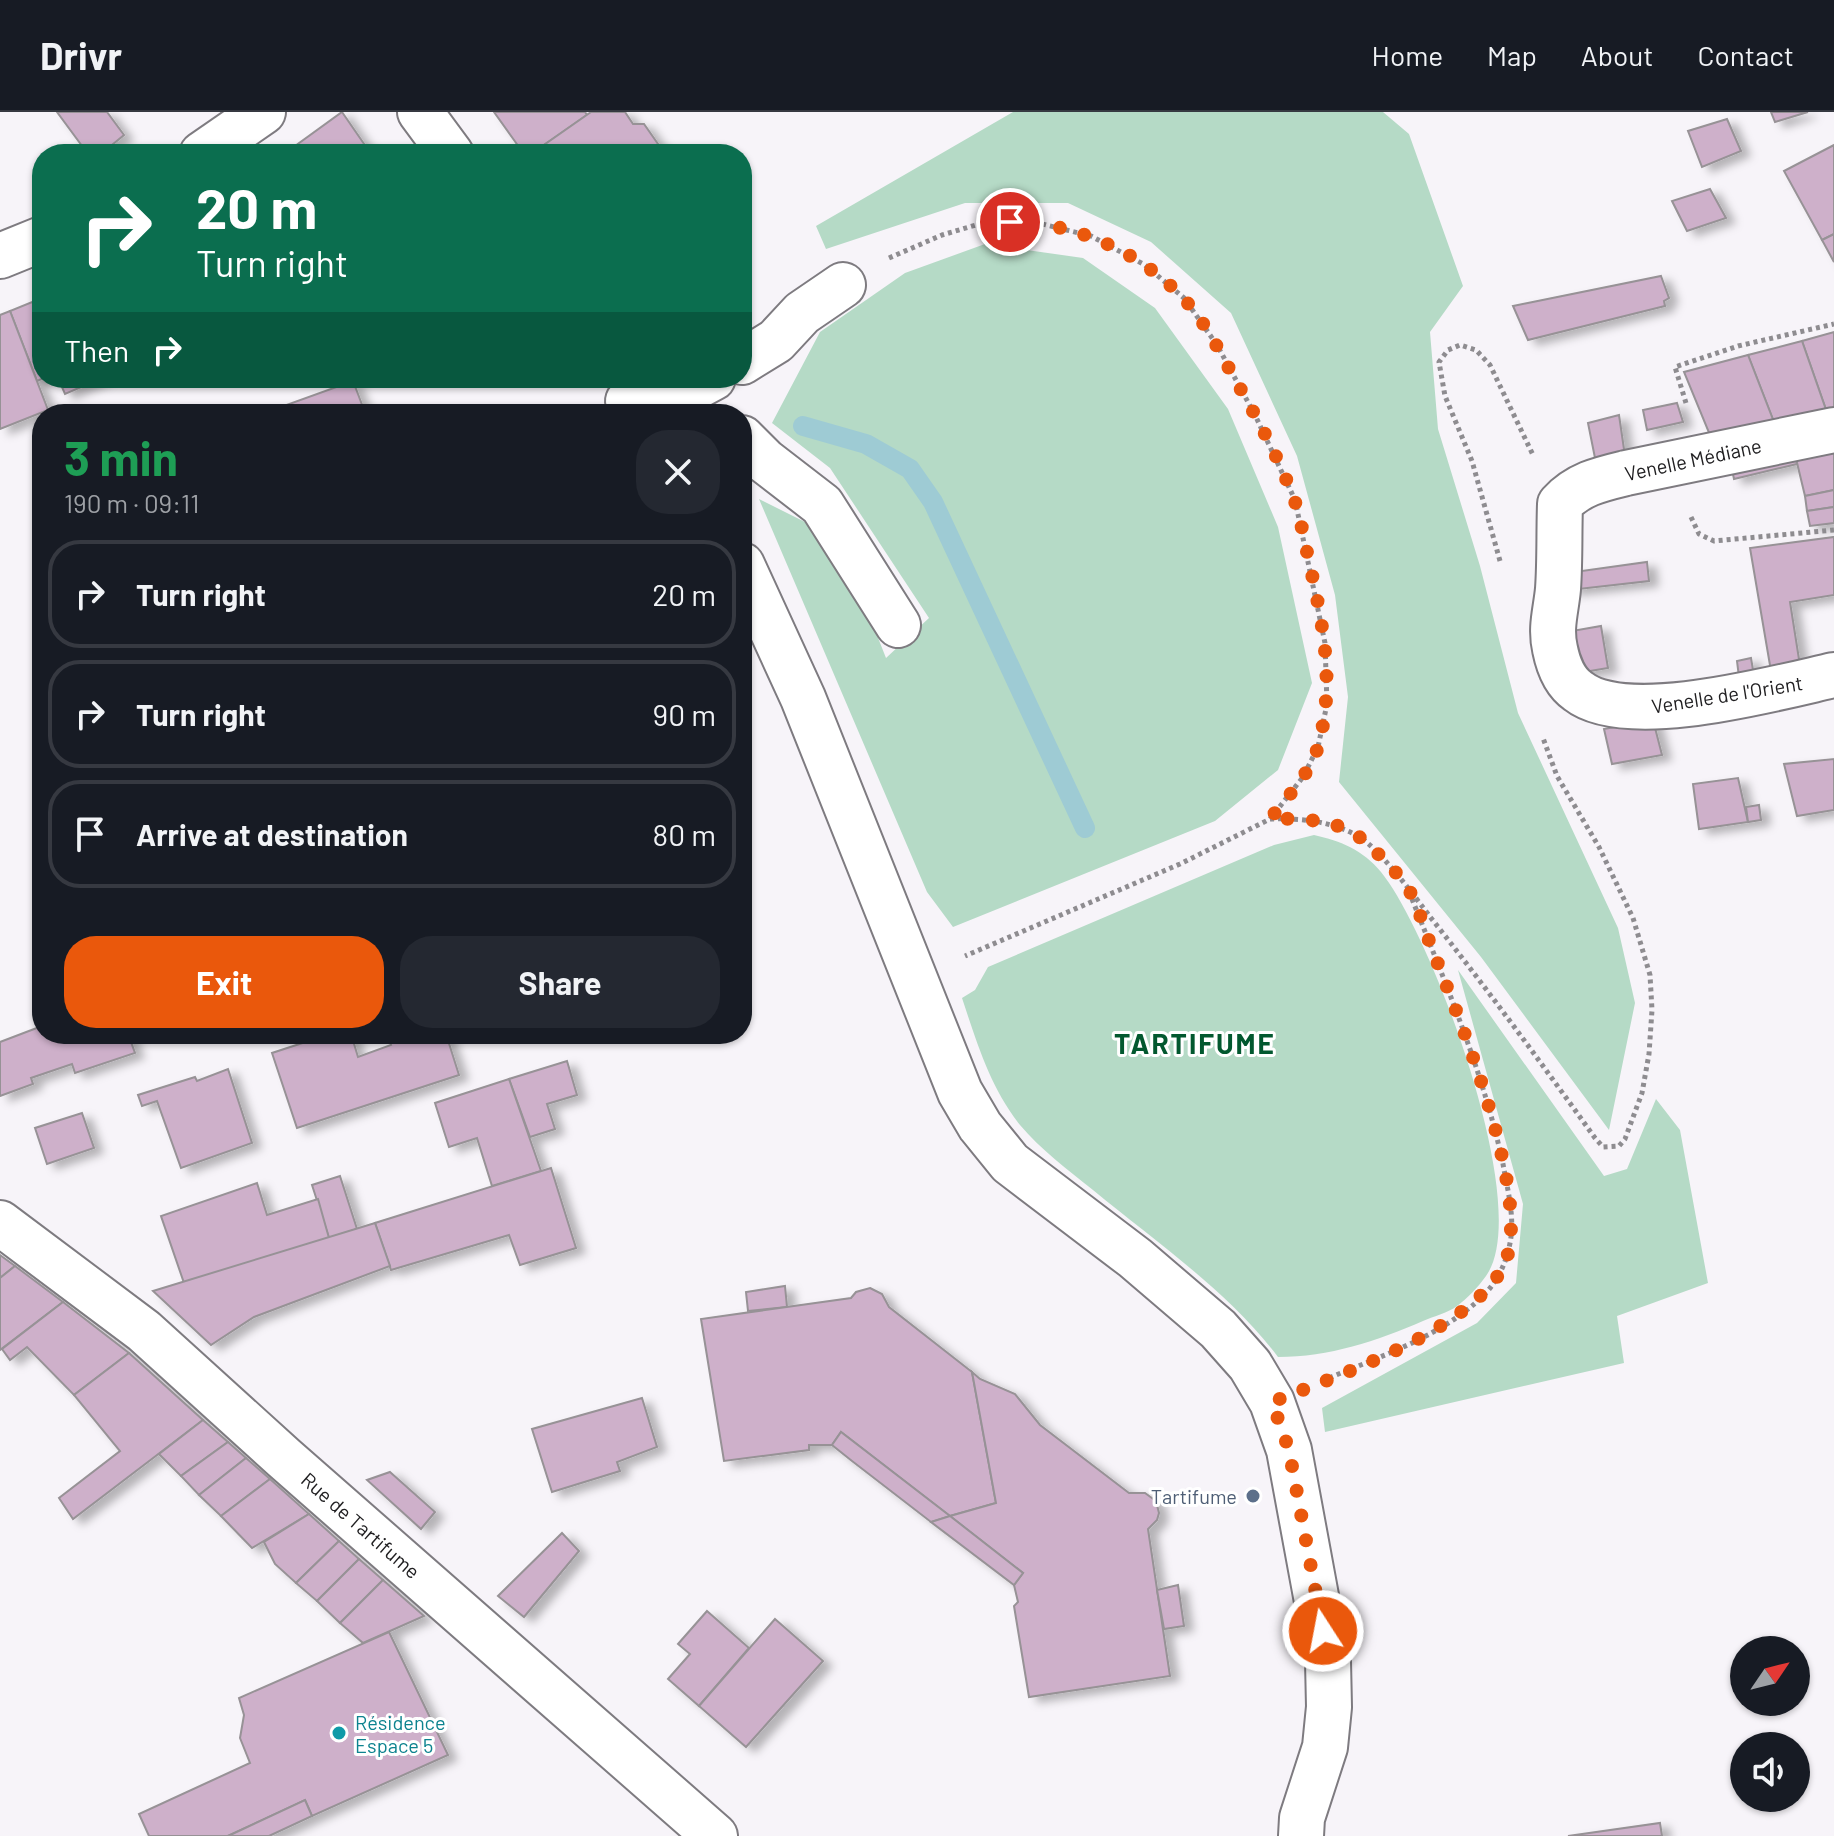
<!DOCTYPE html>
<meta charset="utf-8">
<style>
body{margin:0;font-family:Barlow,sans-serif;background:#242831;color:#f1f3f6;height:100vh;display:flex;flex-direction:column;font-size:30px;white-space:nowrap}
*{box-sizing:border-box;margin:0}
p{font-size:26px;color:#9ea1a6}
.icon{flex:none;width:44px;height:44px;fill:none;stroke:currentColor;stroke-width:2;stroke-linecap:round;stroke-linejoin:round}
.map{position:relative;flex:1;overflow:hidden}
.panel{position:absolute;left:32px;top:292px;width:720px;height:640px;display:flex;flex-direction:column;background:#171b24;border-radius:32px;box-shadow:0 2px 6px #0004}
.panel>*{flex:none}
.hud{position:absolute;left:32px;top:32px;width:720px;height:244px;border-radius:32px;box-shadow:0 2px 6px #0004;background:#0b6e4f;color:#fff;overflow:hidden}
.needle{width:52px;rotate:55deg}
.controls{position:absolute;left:1730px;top:1524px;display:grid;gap:16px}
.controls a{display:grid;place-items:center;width:80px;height:80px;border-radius:50%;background:#171b24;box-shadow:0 2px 6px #0004;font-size:40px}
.pin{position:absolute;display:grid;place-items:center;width:68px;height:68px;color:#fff;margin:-34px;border:4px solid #fff;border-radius:50%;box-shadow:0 2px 8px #0007}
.me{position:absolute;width:88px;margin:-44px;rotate:349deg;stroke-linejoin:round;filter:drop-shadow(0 0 6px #0008)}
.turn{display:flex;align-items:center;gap:28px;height:168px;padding:0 32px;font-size:36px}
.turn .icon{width:104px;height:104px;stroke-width:2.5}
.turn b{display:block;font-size:56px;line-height:68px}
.then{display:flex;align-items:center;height:76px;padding:0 32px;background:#0003;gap:16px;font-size:30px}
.round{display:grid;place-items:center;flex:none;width:84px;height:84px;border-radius:32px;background:#242831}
.summary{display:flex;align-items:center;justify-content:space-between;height:136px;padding:0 32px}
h1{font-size:48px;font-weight:700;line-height:60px;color:#1e9e55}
.primary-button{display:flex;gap:16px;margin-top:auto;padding:16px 32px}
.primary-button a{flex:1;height:92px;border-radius:32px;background:#ea580c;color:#fff;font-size:32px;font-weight:700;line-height:92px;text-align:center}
.primary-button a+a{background:#242831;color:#f1f3f6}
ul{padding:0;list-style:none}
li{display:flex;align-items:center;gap:24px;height:108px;margin:0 16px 12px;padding:0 16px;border:4px solid #363941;border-radius:32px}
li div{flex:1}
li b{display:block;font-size:30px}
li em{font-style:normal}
header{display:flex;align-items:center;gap:48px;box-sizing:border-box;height:112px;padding:0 40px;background:#171b24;border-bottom:2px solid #363941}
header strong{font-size:38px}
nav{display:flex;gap:44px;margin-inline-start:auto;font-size:28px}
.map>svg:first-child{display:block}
.green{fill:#b5dac6}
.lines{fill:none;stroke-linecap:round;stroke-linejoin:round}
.stream{stroke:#9ecbd4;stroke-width:20}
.building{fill:#ceb0ca;stroke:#979296;stroke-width:2;filter:url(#shadow)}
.minor-casing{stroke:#7e7b80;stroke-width:48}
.path{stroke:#8e8c90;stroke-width:5;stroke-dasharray:4 4;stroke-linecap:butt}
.minor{stroke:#fff;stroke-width:44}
.route{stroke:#ea580c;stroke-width:14;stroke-dasharray:0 25.2}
.service-dot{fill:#5c6f8a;stroke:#fff;stroke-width:3}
.culture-dot{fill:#0f9aa8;stroke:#fff;stroke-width:3}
.labels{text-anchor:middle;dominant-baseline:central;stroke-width:6;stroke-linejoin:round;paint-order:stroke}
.street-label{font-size:20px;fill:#212022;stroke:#fff}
.service-label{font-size:20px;fill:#4e5e75;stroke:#fff;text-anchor:end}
.culture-label{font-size:20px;fill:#0d838f;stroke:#fff;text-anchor:start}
.district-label{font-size:28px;font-weight:bold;letter-spacing:2px;fill:#02582f;stroke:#fff}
</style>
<header>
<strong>Drivr</strong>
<nav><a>Home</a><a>Map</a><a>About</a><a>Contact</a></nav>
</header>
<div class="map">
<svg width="1834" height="1724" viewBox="0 0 1834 1724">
<defs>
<filter id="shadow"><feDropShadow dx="9" dy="5" stdDeviation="4" flood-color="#0004"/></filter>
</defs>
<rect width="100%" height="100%" fill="#f7f4f9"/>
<g class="green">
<polygon points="1013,0 1383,0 1409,22 1463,174 1430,220 1438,317 1480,454 1518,601 1618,816 1635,891 1609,1018 1481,845 1339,670 1348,585 1335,483 1297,344 1231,201 1151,130 1068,91 965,91 826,137 816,114"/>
<polygon points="985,132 1083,146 1155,196 1228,297 1278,415 1312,571 1278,658 1215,709 953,815 927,780 759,387 805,410 867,498 886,546 929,506 830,356 772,311 820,220 905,161"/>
<path d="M1314,723c27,6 49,15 67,37 50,61 154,336 105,404 -7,10 -19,23 -29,30 -9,7 -23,10 -34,15 -46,20 -94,36 -145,36 -50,-66 -122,-115 -185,-167 -25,-20 -53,-41 -73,-65 -30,-38 -43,-82 -58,-127l13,-8 13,-23 286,-122z"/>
<polygon points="1458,858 1604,1064 1627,1057 1656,987 1680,1018 1708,1171 1617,1204 1624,1251 1325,1320 1322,1296 1477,1211 1516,1171 1523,1092"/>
</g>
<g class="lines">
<polyline class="stream" points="803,314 866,332 910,357 933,390 1085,716"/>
</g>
<g class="building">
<polygon points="57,0 107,0 124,23 101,42 88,42"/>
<polygon points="342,0 371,42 284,42"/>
<polygon points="494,0 585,0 587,3 531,42 524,42"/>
<polygon points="591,0 625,0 633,12 644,12 665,42 531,42"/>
<polygon points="1771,0 1808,0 1775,10"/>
<polygon points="1727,7 1741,39 1702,55 1688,19"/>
<polygon points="1834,33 1834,122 1822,128 1784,59"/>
<polygon points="1710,77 1726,106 1687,119 1672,89"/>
<polygon points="1834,122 1834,150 1822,128"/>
<polygon points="1661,164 1669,186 1664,189 1665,194 1528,228 1513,194"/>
<polygon points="42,186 42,266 44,266 37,269 10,199"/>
<polygon points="10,199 48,298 0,317 0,203"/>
<polygon points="1834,220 1834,311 1831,312 1802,229"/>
<polygon points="1802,229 1831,312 1779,323 1748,243"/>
<polygon points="1748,243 1779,323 1712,328 1684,260"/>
<polygon points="58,266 102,266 65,282"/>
<polygon points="353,269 364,298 354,302 281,302 278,296"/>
<polygon points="1677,291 1683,310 1647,318 1643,298"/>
<polygon points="1619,303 1625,344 1596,351 1588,311"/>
<polygon points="1834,327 1834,378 1805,384 1793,334"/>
<polygon points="1793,334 1797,352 1734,367 1730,348"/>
<polygon points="1834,378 1834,395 1807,399 1805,384"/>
<polygon points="1834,395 1834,411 1810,414 1807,399"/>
<polygon points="1834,425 1834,483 1790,490 1801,560 1772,565 1750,436"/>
<polygon points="1647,450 1649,469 1570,478 1567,461"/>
<polygon points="1601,514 1608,556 1578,561 1572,519"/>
<polygon points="1751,546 1754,564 1739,565 1737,549"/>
<polygon points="1653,608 1662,643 1612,652 1604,617"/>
<polygon points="1834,647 1834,698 1797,704 1784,652"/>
<polygon points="1738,666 1748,710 1699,717 1693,672"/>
<polygon points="1759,693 1761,708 1748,710 1746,695"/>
<polygon points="42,914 42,922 128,922 135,941 75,961 72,952 31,966 33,972 0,984 0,930"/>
<polygon points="330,922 351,922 358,945 391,933 387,922 446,922 459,963 297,1016 272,941"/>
<polygon points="567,949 577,983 547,992 555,1017 530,1025 509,967"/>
<polygon points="228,957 252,1031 181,1056 157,989 142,994 138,983 195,965 197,969"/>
<polygon points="509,967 541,1059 492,1074 477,1026 449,1035 435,991"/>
<polygon points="82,1001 94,1036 47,1052 35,1016"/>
<polygon points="551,1056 576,1136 520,1153 509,1123 391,1158 375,1111"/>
<polygon points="340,1064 357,1117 329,1126 312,1073"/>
<polygon points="257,1071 267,1103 318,1087 329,1126 184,1171 161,1104"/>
<polygon points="375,1111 390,1154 254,1205 211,1233 153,1179"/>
<polygon points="0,1143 15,1154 0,1166"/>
<polygon points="15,1154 63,1190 0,1238 0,1166"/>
<polygon points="785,1174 787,1195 748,1199 746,1180"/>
<polygon points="870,1176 882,1182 889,1195 972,1260 996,1391 950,1404 841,1320 832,1333 809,1333 809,1338 724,1349 701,1207 851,1186 856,1180"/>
<polygon points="63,1190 129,1241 74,1283 27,1235 10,1248 2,1237"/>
<polygon points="129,1241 203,1308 73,1407 59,1386 120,1339 74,1283"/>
<polygon points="972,1260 980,1267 1015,1282 1040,1313 1129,1381 1145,1381 1156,1389 1159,1401 1157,1408 1148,1417 1170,1564 1029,1585 1014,1494 1018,1490 1014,1473 1023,1461 950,1404 996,1391"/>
<polygon points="642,1286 657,1335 617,1350 620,1359 552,1380 532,1317"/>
<polygon points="203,1308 228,1330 181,1364 159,1342"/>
<polygon points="841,1320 950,1404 931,1410 852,1349 832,1333"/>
<polygon points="228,1330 246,1346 199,1383 181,1364"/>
<polygon points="246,1346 270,1367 221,1404 199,1383"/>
<polygon points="390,1360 435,1400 421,1417 367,1368"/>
<polygon points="270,1367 309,1402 252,1436 221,1404"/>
<polygon points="309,1402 339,1429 296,1471 275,1452 264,1430"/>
<polygon points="950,1404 1023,1461 1014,1473 931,1410"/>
<polygon points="562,1421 579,1439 524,1505 498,1484"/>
<polygon points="339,1429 359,1447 317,1489 296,1471"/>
<polygon points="359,1447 383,1468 340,1511 317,1489"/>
<polygon points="383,1468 424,1504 363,1531 340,1511"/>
<polygon points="1178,1473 1184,1514 1164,1517 1157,1478"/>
<polygon points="707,1499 749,1536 699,1594 668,1567 690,1542 678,1532"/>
<polygon points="775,1507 823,1549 746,1635 699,1594"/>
<polygon points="389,1520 448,1643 312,1704 305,1688 228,1724 149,1724 139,1702 250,1651 240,1626 244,1603 239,1586"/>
<polygon points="305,1688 312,1704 269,1724 228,1724"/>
<polygon points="1660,1711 1662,1724 1568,1724"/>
</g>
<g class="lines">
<g class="minor-casing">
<g id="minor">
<polyline points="420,0 451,42"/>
<polyline points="202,42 263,0"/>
<polyline points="0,144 42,127"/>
<polyline points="742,250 776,229 802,201 843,173"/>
<polyline points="628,289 676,286 713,266"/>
<path d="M1834,318l-208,43c-25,6 -48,11 -66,31 -1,28 0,57 -2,85 -2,22 -8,38 -3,60 3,15 10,33 23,42 48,38 198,-3 256,-16"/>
<polyline points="742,326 765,349 822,393 898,513"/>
<polyline points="742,453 803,586 960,980 980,1014 1010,1051 1135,1146 1218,1217 1250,1253 1272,1290 1289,1338 1328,1549 1329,1595 1325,1635 1302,1706 1301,1724"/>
<polyline points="0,1111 144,1219 284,1346 715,1724"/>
</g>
</g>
<g class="path">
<polyline points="889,146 942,123 986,110 1034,110 1091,124 1145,153 1184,186 1217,233 1255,303 1295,388 1325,531 1327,592 1318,635 1303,665 1270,707 1180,752 965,844"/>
<polyline points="1686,291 1675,255 1738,234 1834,212"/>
<polyline points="1691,405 1699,422 1714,429 1834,418"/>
<polyline points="1500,449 1472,349 1445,284 1439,250 1448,238 1460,233 1476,238 1490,253 1533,343"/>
<path d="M1270,707c31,-1 61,2 88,17 21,12 58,62 73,82 57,72 111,146 164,220l8,9 16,-1 6,-7 17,-46 7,-39 3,-44 -2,-35 -17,-57 -34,-71 -42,-71 -14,-38"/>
<path d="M1322,1269c53,-23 118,-43 161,-85 16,-16 25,-37 28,-59 3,-24 -4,-50 -8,-73 -20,-93 -58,-182 -93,-270"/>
</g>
<use href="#minor" class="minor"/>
</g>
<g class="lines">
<path class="route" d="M1010,110c63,0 129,29 173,76 20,21 35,50 49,76 23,40 46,82 62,125 6,16 9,36 13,53 14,63 29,127 12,191 -7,29 -31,53 -49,76 30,-1 69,0 93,21 14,12 31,29 42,44 12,16 20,48 28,67 25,65 106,259 68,320 -38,62 -162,104 -229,131l17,48 34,181"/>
</g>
<circle class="service-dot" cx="1253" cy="1384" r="8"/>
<circle class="culture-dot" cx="339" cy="1621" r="8"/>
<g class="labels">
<g class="street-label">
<text transform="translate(1693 347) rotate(-12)">Venelle Médiane</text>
<text transform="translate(1727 582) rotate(-9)">Venelle de l'Orient</text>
<text transform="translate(361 1413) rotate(41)">Rue de Tartifume</text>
</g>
<g class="service-label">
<text x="1237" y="1384">Tartifume</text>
</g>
<g class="culture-label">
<text x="355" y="1610">Résidence<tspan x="355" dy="23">Espace 5</tspan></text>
</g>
<g class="district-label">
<text x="1195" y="931">TARTIFUME</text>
</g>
</g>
</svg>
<div class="controls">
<a><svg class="needle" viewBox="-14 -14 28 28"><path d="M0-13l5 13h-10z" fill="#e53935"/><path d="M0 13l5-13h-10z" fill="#9ea1a6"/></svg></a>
<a><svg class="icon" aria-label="sound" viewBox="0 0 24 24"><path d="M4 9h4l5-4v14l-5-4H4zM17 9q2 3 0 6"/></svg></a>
</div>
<div class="pin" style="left:1010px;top:110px;background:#d93025"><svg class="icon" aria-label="arrive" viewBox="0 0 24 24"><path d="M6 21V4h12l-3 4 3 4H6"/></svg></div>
<svg class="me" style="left:1323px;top:1519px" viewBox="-20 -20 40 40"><circle r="17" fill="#ea580c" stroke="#fff" stroke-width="3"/><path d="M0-11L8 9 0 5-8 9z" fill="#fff"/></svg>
<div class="hud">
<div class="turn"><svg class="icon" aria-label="right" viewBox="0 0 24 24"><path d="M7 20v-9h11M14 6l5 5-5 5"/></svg><div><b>20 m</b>Turn right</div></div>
<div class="then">Then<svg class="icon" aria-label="right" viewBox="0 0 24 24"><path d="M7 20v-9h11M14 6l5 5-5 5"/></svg></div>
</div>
<section class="panel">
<div class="summary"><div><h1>3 min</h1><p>190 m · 09:11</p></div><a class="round"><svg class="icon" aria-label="close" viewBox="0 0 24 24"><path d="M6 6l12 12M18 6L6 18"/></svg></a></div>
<ul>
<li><svg class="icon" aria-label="right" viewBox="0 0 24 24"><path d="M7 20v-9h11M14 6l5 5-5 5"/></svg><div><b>Turn right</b></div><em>20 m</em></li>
<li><svg class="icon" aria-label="right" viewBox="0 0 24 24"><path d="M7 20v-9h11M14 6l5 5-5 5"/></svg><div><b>Turn right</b></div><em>90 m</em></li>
<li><svg class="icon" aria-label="arrive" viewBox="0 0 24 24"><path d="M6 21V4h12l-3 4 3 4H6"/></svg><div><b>Arrive at destination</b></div><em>80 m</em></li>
</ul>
<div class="primary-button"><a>Exit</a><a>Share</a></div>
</section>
</div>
